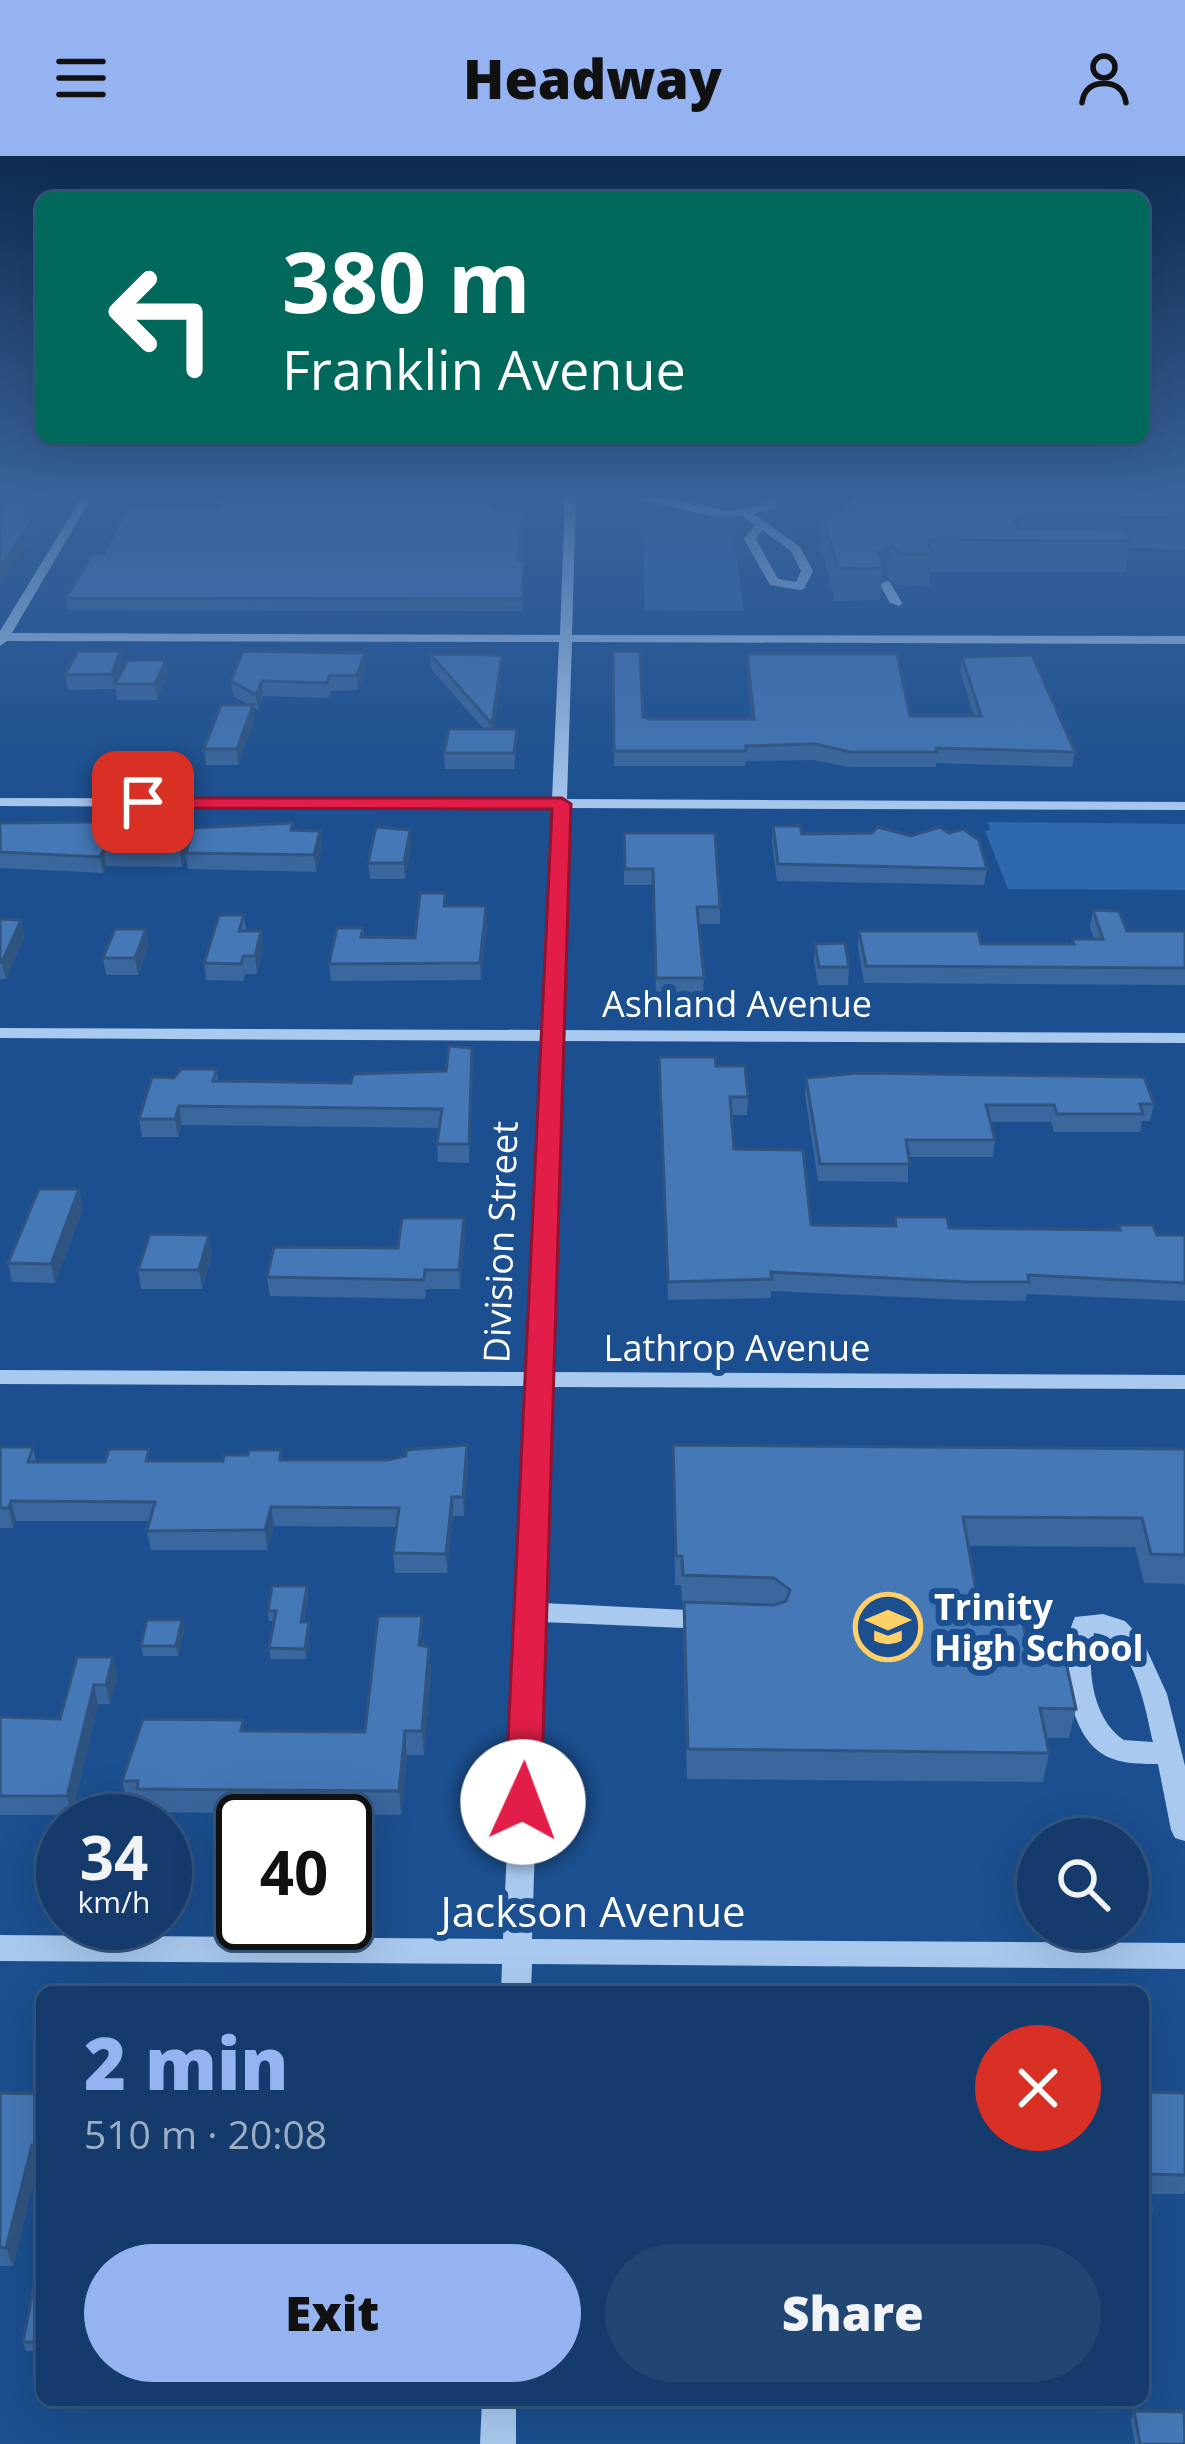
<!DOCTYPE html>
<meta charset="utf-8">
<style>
body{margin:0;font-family:"Open Sans",sans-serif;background:#214673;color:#f1f3f6;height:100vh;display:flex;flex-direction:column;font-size:45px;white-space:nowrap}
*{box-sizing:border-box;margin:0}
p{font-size:39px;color:#9dadc1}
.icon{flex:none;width:66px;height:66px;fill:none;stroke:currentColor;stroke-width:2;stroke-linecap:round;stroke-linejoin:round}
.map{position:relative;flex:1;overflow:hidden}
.drawer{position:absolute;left:36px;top:1830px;width:1113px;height:420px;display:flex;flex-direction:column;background:#143b6b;border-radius:18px;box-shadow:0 12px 48px #0002,0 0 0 3px #33557e}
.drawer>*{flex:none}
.hud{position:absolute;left:36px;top:36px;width:1113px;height:252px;border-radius:18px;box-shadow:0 12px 48px #0002,0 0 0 3px #33557e;background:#00695c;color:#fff;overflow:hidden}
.fabs{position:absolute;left:1017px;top:1662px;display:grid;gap:24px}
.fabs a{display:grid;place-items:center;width:132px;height:132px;border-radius:50%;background:#143b6b;box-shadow:0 12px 48px #0002,0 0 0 3px #33557e;font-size:60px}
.speed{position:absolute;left:36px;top:1638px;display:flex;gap:24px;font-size:60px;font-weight:700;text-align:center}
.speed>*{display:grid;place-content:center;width:156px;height:156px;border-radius:50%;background:#143b6b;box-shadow:0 12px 48px #0002,0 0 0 3px #33557e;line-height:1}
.speed small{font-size:30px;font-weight:400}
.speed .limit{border:6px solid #111;border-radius:18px;background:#fff;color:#111}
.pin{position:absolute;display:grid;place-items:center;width:102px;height:102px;color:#fff;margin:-51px;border-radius:24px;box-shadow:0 6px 18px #0006}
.me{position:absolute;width:132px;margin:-66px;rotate:2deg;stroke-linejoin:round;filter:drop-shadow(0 0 9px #0008)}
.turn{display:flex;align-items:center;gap:42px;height:252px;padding:0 48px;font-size:54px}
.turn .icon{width:156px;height:156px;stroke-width:2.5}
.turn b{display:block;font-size:84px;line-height:102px}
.round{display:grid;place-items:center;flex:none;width:126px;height:126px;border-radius:63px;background:#214673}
.headline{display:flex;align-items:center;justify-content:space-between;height:204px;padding:0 48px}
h1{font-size:72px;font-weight:800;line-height:90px;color:#95b2f1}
.button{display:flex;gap:24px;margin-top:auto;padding:24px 48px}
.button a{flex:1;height:138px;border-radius:72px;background:#95b2f1;color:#111;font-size:48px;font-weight:800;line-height:138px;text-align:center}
.button a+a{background:#214673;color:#f1f3f6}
header{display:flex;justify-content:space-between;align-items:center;height:156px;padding:0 48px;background:#95b2f1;color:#111;font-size:54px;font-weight:800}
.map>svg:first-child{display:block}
.green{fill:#2e69ad}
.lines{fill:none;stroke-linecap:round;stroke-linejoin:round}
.minor{fill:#a9c9ee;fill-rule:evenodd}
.wall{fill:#3a679d}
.shaded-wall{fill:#305480}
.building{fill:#4478b7;stroke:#305480;stroke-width:3}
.route{fill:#e11d48;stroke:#92132f;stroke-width:3}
.labels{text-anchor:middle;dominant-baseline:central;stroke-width:12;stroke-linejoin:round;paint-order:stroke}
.street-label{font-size:36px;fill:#fff;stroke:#1b4f8f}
.poi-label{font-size:36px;font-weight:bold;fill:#fff;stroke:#1b4f8f;text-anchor:start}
.near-street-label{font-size:42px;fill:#fff;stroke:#1b4f8f}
</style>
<header><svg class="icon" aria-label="menu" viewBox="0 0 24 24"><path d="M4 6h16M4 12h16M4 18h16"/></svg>Headway<svg class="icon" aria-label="person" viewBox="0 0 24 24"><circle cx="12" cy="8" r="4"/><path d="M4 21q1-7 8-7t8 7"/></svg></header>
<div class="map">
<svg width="1185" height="2288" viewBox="0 0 1185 2288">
<rect width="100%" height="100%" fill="#1b4f8f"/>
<g class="green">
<polygon points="643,379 733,379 744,455 645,454"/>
<polygon points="988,666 1185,668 1185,734 1008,733 985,675 990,674"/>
</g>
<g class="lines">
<g class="minor">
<path d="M83,339h10l-81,138 548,2 5,-138 -96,1 -5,-3h182l82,16 38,-6 5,-10h10l-6,14 -21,5 46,33 13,24 -9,18 -4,1 -30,-5 -26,-46 11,-14 -13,-9h-32l-68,-16 -66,-3 -4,138 613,1v8l-613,-2 -5,157 618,3v8l-618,-2 -7,222 625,3v10l-625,-2 -10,331 635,3v14l-636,-2 -6,216 165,8 9,2 4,7 -4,7 -9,2 -166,-7 -10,317 653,4v26l-653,-5 -1,28h-30l1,-28 -502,-3v-26l503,4 24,-553 -527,-2v-14l528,2 14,-331 -542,-3v-10l543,2 9,-222 -552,-2v-8l552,1 7,-157 -552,-1 -7,5v-15zM762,374l29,21 10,20 -5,11 -18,-3 -22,-40z"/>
<polygon points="886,425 890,426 902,447 900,450 890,447 880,429"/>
<path d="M1103,1458l22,7 17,18 25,55 18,72v75l-10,-3 -4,-8 -13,-66c-19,0 -41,0 -57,-11 -35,-23 -43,-101 -26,-136zM1094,1477c39,2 52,78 59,109l-29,-2c-32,-21 -38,-73 -30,-107z"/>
<polygon points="482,2244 516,2244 516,2288 480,2288"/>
</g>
</g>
<g class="wall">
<polygon points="840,339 1185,339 1185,393 1129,392 1125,416 930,416 929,430 897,429 887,421 882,424 880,444 835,445 820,388 822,357 844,357"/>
<polygon points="494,351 524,369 520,404 525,404 522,455 68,454 66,442 104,398 216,353"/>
<polygon points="120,495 122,509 117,525 166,504 168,519 158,544 117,544 115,530 114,533 68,534 65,519"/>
<polygon points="613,495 643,561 650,563 752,563 747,513 747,498 910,560 974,560 960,515 962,501 1075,596 1072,611 936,607 936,611 849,611 814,604 746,605 745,610 614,610"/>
<polygon points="430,498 502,514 494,573 517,573 514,613 445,613 444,597 484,573 431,513"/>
<polygon points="366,511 358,534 331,535 328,542 263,540 258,554 253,551 254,565 238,609 206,609 204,593 249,549 233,540 231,525"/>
<polygon points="0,667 194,674 320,675 322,691 316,716 188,713 186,701 182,711 106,710 103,717 0,712"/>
<polygon points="773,670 802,678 987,713 984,729 777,725 772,687"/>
<polygon points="624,677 720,751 720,768 698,768 704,822 703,839 656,839 653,729 624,729"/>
<polygon points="411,690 405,723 370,723 368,707"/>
<polygon points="445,737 446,750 487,767 481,824 331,825 329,808 363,772 364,781 415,782"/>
<polygon points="1093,754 1127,775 1185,775 1185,829 864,827 858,791 859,775 981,788 1071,788 1072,783 1094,783 1090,771"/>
<polygon points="244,759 246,775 261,775 263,792 257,818 245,818 243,825 206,824 204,807"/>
<polygon points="0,763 21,764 24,781 6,823 0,823"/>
<polygon points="815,788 849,811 848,829 818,829 814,805"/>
<polygon points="149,790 138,819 106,819 103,802"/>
<polygon points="659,901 716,910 748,941 747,959 732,959 734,993 811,1069 894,1070 895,1061 949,1072 1117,1074 1118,1069 1157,1079 1185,1079 1185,1145 1027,1138 1026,1145 965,1144 771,1135 771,1142 668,1144"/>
<polygon points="472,910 469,1007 438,1006 437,988 439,972 182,969 178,981 142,981 139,963 217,913 218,925 351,927"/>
<polygon points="806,922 1154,948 1150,965 1142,965 1140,976 1054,976 1051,966 990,966 995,984 993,1001 908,1001 908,1026 818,1025 805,939"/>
<polygon points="79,1033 83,1052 55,1127 12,1126 8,1107"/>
<polygon points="465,1081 460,1133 426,1133 425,1143 270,1140 267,1121"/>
<polygon points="212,1098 202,1133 141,1133 138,1114"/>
<polygon points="467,1289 468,1308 464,1360 453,1360 447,1417 395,1417 393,1397 397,1371 274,1370 267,1394 151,1394 147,1375 150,1365 16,1365 13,1372 0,1372 0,1291 33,1291 36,1306 387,1304"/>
<polygon points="673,1289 1185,1293 1185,1430 1184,1428 1144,1427 1135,1391 968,1390 978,1445 1026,1483 1076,1553 1069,1582 1046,1582 1049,1597 1043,1626 687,1623 683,1475 684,1448 682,1448 681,1429 675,1429"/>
<polygon points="307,1430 308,1440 304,1466 309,1466 310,1476 306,1503 271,1503 269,1492 274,1465 269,1465 268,1455"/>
<polygon points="182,1464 184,1474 178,1500 143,1500 141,1490"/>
<polygon points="424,1484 423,1490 429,1491 431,1514 424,1599 407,1599 401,1659 142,1656 140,1649 128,1649 122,1625 245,1575 365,1576"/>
<polygon points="113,1501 117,1521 110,1548 98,1548 72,1659 0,1659 0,1561 60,1563"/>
<polygon points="1143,1936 1185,1937 1185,2035 1184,2038 1149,2038 1152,2054 1146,2072 1143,2072"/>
<polygon points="0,1937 42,1938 42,2008 38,2008 13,2110 0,2110"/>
<polygon points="42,2125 42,2195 26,2195 23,2186"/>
<polygon points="1134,2255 1185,2288 1135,2288 1131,2264"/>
</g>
<g class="shaded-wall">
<polygon points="35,339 44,339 26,370 24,358"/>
<polygon points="36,358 38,370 0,429 0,412"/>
<polygon points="890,389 887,421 882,424 883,412 878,396"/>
<polygon points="120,495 122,509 114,533 112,518"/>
<polygon points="365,497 366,511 358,534 357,519"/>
<polygon points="502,499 502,514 493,583 492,568"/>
<polygon points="166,504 168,519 158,544 155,528"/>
<polygon points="262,525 263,540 258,554 256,539"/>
<polygon points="253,549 254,565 238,609 237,593"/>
<polygon points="192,665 194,681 186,697 186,701 182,711 180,694"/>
<polygon points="410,674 411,690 405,723 404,707"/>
<polygon points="320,675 322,691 316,716 314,699"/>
<polygon points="104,694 106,710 103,717 100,701"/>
<polygon points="486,750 487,767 481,824 480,807"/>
<polygon points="21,764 24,781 6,823 2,806"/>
<polygon points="146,773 149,790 138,819 135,802"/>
<polygon points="261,775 263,792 257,818 255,800"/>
<polygon points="179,950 182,969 178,981 175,963"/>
<polygon points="79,1033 83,1052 55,1127 51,1108"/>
<polygon points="464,1062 465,1081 460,1133 459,1114"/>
<polygon points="209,1079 212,1098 202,1133 199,1114"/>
<polygon points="467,1289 468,1308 464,1360 463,1341"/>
<polygon points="452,1341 453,1360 447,1417 446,1398"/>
<polygon points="11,1345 16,1365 13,1372 9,1352"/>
<polygon points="271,1351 274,1370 267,1394 265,1374"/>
<polygon points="307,1430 308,1440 302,1476 301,1466"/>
<polygon points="182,1464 184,1474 178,1500 176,1490"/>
<polygon points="309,1466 310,1476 306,1503 305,1493"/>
<polygon points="429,1491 431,1514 424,1599 422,1575"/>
<polygon points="113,1501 117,1521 110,1548 106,1529"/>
<polygon points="94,1529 98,1548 72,1659 67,1640"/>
<polygon points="405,1575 407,1599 401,1659 399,1635"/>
<polygon points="32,1989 38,2008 13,2110 6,2092"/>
</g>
<g class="building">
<polygon points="0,339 35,339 24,358 36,358 0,412"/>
<polygon points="223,339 494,339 493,351 520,351 523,357 518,404 525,404 522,443 66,442 92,398 104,398 126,353 216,353"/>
<polygon points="849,339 1185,339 1185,362 1022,360 1014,365 1019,373 1124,374 1130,385 927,384 932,398 900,398 890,389 878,396 883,412 838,413 822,357 853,357"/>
<polygon points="78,495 120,495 112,518 65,519"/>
<polygon points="243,495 365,497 357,519 329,520 327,527 262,525 256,539 231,525"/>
<polygon points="613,495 640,495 643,561 650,563 754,563 747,498 897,498 910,560 981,560 962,501 1032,499 1075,596 936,592 937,596 851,596 815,588 746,590 746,595 614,595"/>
<polygon points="430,498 502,499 492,568"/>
<polygon points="128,504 166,504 155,528 115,528"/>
<polygon points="221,549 253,549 237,593 204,593"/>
<polygon points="449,573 517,573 514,597 444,597"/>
<polygon points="192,665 180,694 104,694 100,701 0,696 0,667"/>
<polygon points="293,667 291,674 320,675 314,699 186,697 194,672"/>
<polygon points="773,670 800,670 802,678 872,677 878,671 911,680 940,671 949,677 963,673 979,684 987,713 778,708"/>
<polygon points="376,671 410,674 404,707 368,707"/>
<polygon points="624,677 715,677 720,751 697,751 704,822 656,822 653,713 625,713"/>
<polygon points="420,737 445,737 444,750 486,750 480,807 329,808 337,772 363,772 361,781 415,782"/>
<polygon points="1093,754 1119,755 1127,775 1185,775 1185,812 866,810 859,775 978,775 981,788 1074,788 1072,783 1103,783"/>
<polygon points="219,759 244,759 239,775 261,775 255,800 243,800 241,808 204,807"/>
<polygon points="0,763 21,764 2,806 0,806"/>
<polygon points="115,773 146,773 135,802 103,802"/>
<polygon points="845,787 849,811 819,811 815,788"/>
<polygon points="449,890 472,892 469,988 437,988 442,953 179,950 175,963 139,963 152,921 174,922 181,913 217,913 213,925 351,927 353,918 446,915"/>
<polygon points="659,901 715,901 716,910 745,910 748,941 730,941 734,993 803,994 811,1069 896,1070 895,1061 947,1061 949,1072 1120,1074 1118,1069 1153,1069 1157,1079 1185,1079 1185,1127 1028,1119 1029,1126 968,1126 771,1116 772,1123 668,1126"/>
<polygon points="857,917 1144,921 1154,948 1140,948 1143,958 1057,958 1054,949 986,949 995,984 906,984 910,1008 820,1008 806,922"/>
<polygon points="39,1033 79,1033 51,1108 8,1107"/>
<polygon points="402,1062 464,1062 459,1114 425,1114 424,1124 267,1121 274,1091 398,1092"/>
<polygon points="150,1078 209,1079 199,1114 138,1114"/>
<polygon points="467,1289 463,1341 452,1341 446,1398 393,1397 399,1352 271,1351 265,1374 147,1375 155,1346 11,1345 9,1352 0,1352 0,1291 33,1291 28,1306 105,1306 109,1293 149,1293 146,1305 223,1305 224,1299 248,1299 249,1294 281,1294 280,1304 387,1304 406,1300 406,1294"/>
<polygon points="673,1289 1185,1293 1185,1399 1151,1398 1142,1362 963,1361 978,1445 1019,1446 1026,1483 1061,1483 1076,1553 1040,1552 1049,1597 688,1593 684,1446 774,1449 786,1445 790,1434 774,1422 683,1419 682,1400 676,1400"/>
<polygon points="272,1430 307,1430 301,1466 309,1466 305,1493 269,1492 276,1455 268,1455"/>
<polygon points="378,1460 422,1460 419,1489 429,1491 422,1575 405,1575 399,1635 137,1633 138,1625 122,1625 143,1563 243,1564 241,1575 365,1576"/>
<polygon points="147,1464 182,1464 176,1490 141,1490"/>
<polygon points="77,1501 113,1501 106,1529 94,1529 67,1640 0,1640 0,1561 60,1563"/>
<polygon points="1143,1936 1185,1937 1185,2019 1145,2018 1152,2054 1143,2053"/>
<polygon points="0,1937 42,1938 42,1989 32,1989 6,2092 0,2091"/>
<polygon points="35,2125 42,2125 42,2186 23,2186"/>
<polygon points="1134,2255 1184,2256 1185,2288 1140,2288"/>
</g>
<linearGradient id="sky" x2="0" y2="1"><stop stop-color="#0f2b4f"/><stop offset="0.51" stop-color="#39639b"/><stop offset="1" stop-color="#39639b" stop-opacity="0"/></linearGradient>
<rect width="1185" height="659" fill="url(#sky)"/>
<polygon class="route" points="136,642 562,642 571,648 541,1646 536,1656 523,1660 511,1656 505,1646 552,653 143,652 134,646"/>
<defs>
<g id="school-ring" transform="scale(3.45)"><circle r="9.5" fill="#1b4f8f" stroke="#ffd166" stroke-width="1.5"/><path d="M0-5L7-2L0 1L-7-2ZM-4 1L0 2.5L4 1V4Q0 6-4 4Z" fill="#ffd166"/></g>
</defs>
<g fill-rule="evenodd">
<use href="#school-ring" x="888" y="1471"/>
</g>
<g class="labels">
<g class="street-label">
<text x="737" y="847">Ashland Avenue</text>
<text transform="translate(500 1086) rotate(-88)">Division Street</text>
<text x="737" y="1191">Lathrop Avenue</text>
</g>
<g class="poi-label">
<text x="934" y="1450">Trinity<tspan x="934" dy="41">High School</tspan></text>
</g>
<g class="near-street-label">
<text x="593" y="1754">Jackson Avenue</text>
</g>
</g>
</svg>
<div class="fabs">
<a><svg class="icon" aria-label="search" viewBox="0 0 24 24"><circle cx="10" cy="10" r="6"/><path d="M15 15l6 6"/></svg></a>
</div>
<div class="speed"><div>34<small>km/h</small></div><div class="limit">40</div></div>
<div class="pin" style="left:143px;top:646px;background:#d93025"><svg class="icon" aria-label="arrive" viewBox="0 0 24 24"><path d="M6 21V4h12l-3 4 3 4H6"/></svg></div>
<svg class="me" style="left:523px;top:1646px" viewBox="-20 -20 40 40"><circle r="19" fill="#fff"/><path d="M0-13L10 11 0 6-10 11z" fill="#e11d48"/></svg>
<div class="hud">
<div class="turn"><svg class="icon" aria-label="left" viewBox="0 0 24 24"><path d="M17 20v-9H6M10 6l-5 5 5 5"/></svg><div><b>380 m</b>Franklin Avenue</div></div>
</div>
<section class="drawer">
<div class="headline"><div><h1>2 min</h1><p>510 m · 20:08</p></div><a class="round" style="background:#d93025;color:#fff"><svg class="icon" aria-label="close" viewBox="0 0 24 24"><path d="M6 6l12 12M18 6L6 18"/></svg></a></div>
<div class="button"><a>Exit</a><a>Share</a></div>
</section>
</div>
